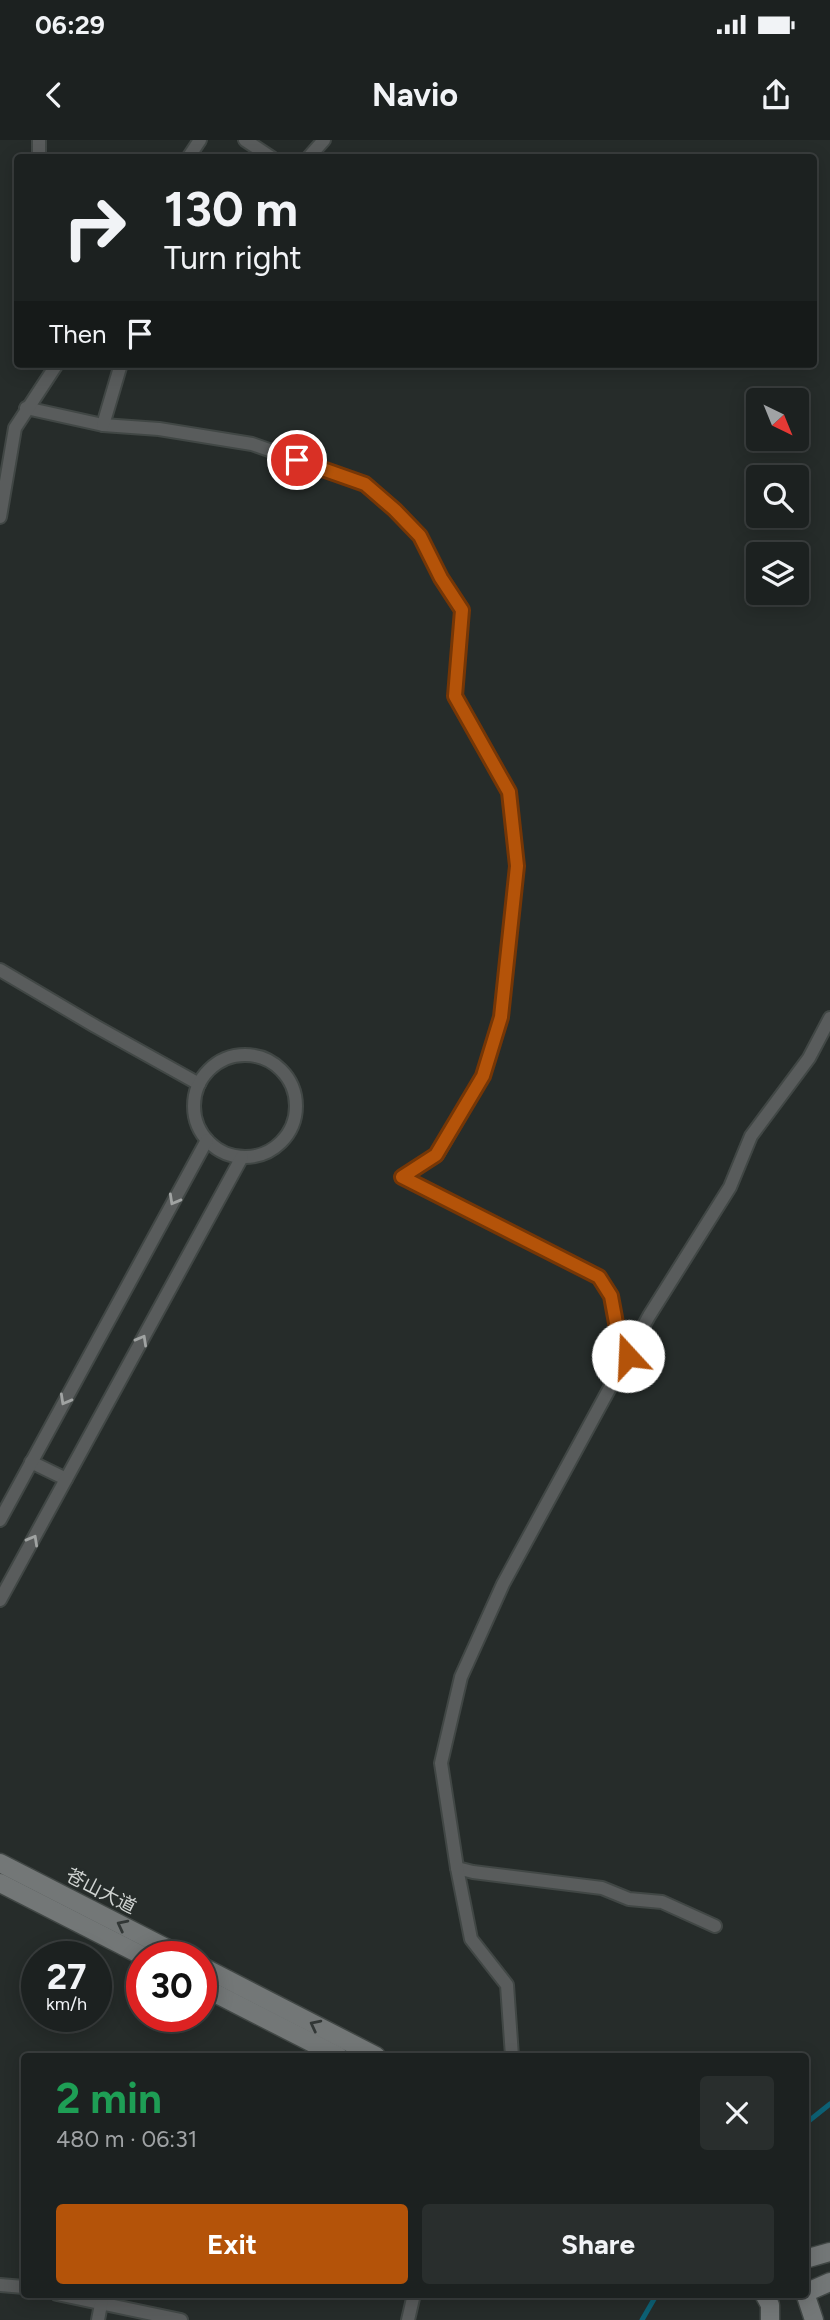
<!DOCTYPE html>
<meta charset="utf-8">
<style>
body{margin:0;font-family:Figtree,"Noto Sans SC",sans-serif;background:#292e2d;color:#f1f3f6;height:100vh;display:flex;flex-direction:column;font-size:26px;white-space:nowrap}
*{box-sizing:border-box;margin:0}
p{font-size:23px;color:#a0a3a5}
.icon{flex:none;width:38px;height:38px;fill:none;stroke:currentColor;stroke-width:2;stroke-linecap:round;stroke-linejoin:round}
.map{position:relative;flex:1;overflow:hidden}
.drawer{position:absolute;left:21px;top:1913px;width:788px;height:245px;display:flex;flex-direction:column;background:#1c2120;border-radius:7px;box-shadow:0 4px 18px #0003,0 0 0 2px #3a3e3e}
.drawer>*{flex:none}
.top-card{position:absolute;left:14px;top:14px;width:803px;height:214px;border-radius:7px;box-shadow:0 4px 18px #0003,0 0 0 2px #3a3e3e;background:#1c2120;color:#f1f3f6;overflow:hidden}
.needle{width:46px;rotate:137deg}
.tools{position:absolute;left:746px;top:248px;display:grid;gap:14px}
.tools a{display:grid;place-items:center;width:63px;height:63px;border-radius:7px;background:#1c2120;box-shadow:0 4px 18px #0003,0 0 0 2px #3a3e3e;font-size:35px}
.speed{position:absolute;left:21px;top:1801px;display:flex;gap:14px;font-size:35px;font-weight:700;text-align:center}
.speed>*{display:grid;place-content:center;width:91px;height:91px;border-radius:50%;background:#1c2120;box-shadow:0 4px 18px #0003,0 0 0 2px #3a3e3e;line-height:1}
.speed small{font-size:18px;font-weight:400}
.speed .limit{border:10px solid #d22;background:#fff;color:#111}
.pin{position:absolute;display:grid;place-items:center;width:60px;height:60px;color:#fff;margin:-30px;border:4px solid #fff;border-radius:50%;box-shadow:0 2px 7px #0007}
.me{position:absolute;width:77px;margin:-38px;rotate:340deg;stroke-linejoin:round;filter:drop-shadow(0 0 5px #0008)}
.turn{display:flex;align-items:center;gap:24px;height:147px;padding:0 35px;font-size:32px}
.turn .icon{width:91px;height:91px;stroke-width:2.5}
.turn b{display:block;font-size:49px;line-height:60px}
.then{display:flex;align-items:center;height:66px;padding:0 35px;background:#0003;gap:14px;font-size:26px}
.round{display:grid;place-items:center;flex:none;width:74px;height:74px;border-radius:7px;background:#292e2d}
.headline{display:flex;align-items:center;justify-content:space-between;height:119px;padding:0 35px}
h1{font-size:42px;font-weight:700;line-height:52px;color:#1e9e55}
.cta{display:flex;gap:14px;margin-top:auto;padding:14px 35px}
.cta a{flex:1;height:80px;border-radius:7px;background:#b45309;color:#fff;font-size:28px;font-weight:700;line-height:80px;text-align:center}
.cta a+a{background:#292e2d;color:#f1f3f6}
.status{display:flex;justify-content:space-between;align-items:center;height:49px;padding:0 35px;background:#1c2120;direction:ltr}
.status svg{height:19px;fill:currentColor}
header{display:flex;justify-content:space-between;align-items:center;height:91px;padding:0 35px;background:#1c2120;font-size:32px;font-weight:700}
.map>svg:first-child{display:block}
.lines{fill:none;stroke-linecap:round;stroke-linejoin:round}
.stream{stroke:#0d6175;stroke-width:5}
.minor-casing{stroke:#414745;stroke-width:16}
.secondary-casing{stroke:#414745;stroke-width:21}
.minor{stroke:#595c5c;stroke-width:12}
.secondary{stroke:#737777;stroke-width:18}
.oneway{stroke:#a0a3a2}
.oneway2{stroke:#323736}
.route-casing{stroke:#753606;stroke-width:18}
.route{stroke:#b45309;stroke-width:12}
.labels{text-anchor:middle;dominant-baseline:central;stroke-width:5;stroke-linejoin:round;paint-order:stroke}
.street-label{font-size:19px;fill:#cfd3d1;stroke:#262c2a}
</style>
<div class="status"><b>06:29</b><svg viewBox="0 0 49 12"><path d="M0 12V9h3v3zM5 12V6h3v6zM10 12V3h3v9zM15 12V0h3v12zM26 1h20v11H26zM47 4h2v5h-2z"/></svg></div>
<header><svg class="icon" aria-label="back" viewBox="0 0 24 24"><path d="M15 5l-7 7 7 7"/></svg>Navio<svg class="icon" aria-label="share" viewBox="0 0 24 24"><path d="M12 15V3M7 8l5-5 5 5M5 13v7h14v-7"/></svg></header>
<div class="map">
<svg width="830" height="2180" viewBox="0 0 830 2180">
<rect width="100%" height="100%" fill="#262c2a"/>
<g class="lines">
<g class="stream">
<polyline points="805,1984 830,1964"/>
<polyline points="642,2180 657,2154"/>
</g>
<g class="minor-casing">
<g id="minor">
<polyline points="245,0 272,18"/>
<polyline points="39,18 39,0"/>
<polyline points="188,18 200,0"/>
<polyline points="308,18 324,0"/>
<polyline points="26,268 103,285 159,289 252,304 365,344 395,370 420,396 441,438 462,470 455,556 509,652 517,726 501,877 483,936 437,1015 402,1037"/>
<polyline points="103,285 121,224"/>
<polyline points="0,377 15,288 57,224"/>
<polyline points="0,830 95,886 199,944"/>
<circle cx="245" cy="966" r="51"/>
<polyline points="402,1037 599,1137 611,1155 616,1183 628,1216"/>
<polyline points="31,1322 66,1339"/>
<polyline points="0,1380 207,1000"/>
<polyline points="0,1460 242,1017"/>
<polyline points="457,1728 473,1732 602,1748 629,1759 662,1762 715,1786"/>
<polyline points="512,1916 507,1845 471,1799 457,1728 441,1623 461,1537 503,1444 649,1176 730,1047 751,996 809,918 830,878"/>
<polyline points="0,2145 24,2147"/>
<polyline points="57,2154 181,2180"/>
<polyline points="98,2180 103,2154"/>
<polyline points="408,2180 414,2154"/>
</g>
</g>
<g class="secondary-casing">
<g id="secondary">
<polyline points="0,1723 182,1816"/>
<polyline points="0,1743 143,1816"/>
<polyline points="201,1826 376,1916"/>
<polyline points="201,1846 338,1916"/>
<polyline points="805,2119 830,2112"/>
<polyline points="805,2153 814,2180"/>
<polyline points="805,2153 830,2142"/>
<polyline points="764,2154 770,2165 770,2180"/>
</g>
</g>
<use href="#minor" class="minor"/>
<use href="#secondary" class="secondary"/>
</g>
<defs><path id="oneway-chevron" d="M-2-3.5L2.5 0L-2 3.5" fill="none" stroke-width="1.6" stroke-linecap="round" stroke-linejoin="round" transform="scale(1.75)"/></defs>
<g class="oneway">
<use href="#oneway-chevron" transform="translate(174 1060) rotate(119)"/>
<use href="#oneway-chevron" transform="translate(142 1200) rotate(-61)"/>
<use href="#oneway-chevron" transform="translate(65 1260) rotate(119)"/>
<use href="#oneway-chevron" transform="translate(33 1400) rotate(-61)"/>
</g>
<g class="oneway2">
<use href="#oneway-chevron" transform="translate(122 1785) rotate(-153)"/>
<use href="#oneway-chevron" transform="translate(315 1885) rotate(-153)"/>
</g>
<g class="lines">
<g class="route-casing">
<polyline id="route" points="297,320 365,344 395,370 420,396 441,438 462,470 455,556 509,652 517,726 501,877 483,936 436,1015 402,1037 599,1137 611,1156 616,1183 628,1216"/>
</g>
<use href="#route" class="route"/>
</g>
<g class="labels">
<g class="street-label">
<text transform="translate(101 1751) rotate(27)">苍山大道</text>
</g>
</g>
</svg>
<div class="tools">
<a><svg class="needle" viewBox="-14 -14 28 28"><path d="M0-13l5 13h-10z" fill="#e53935"/><path d="M0 13l5-13h-10z" fill="#a0a3a5"/></svg></a>
<a><svg class="icon" aria-label="search" viewBox="0 0 24 24"><circle cx="10" cy="10" r="6"/><path d="M15 15l6 6"/></svg></a>
<a><svg class="icon" aria-label="layers" viewBox="0 0 24 24"><path d="M12 4l9 5-9 5-9-5zM3 14l9 5 9-5"/></svg></a>
</div>
<div class="speed"><div>27<small>km/h</small></div><div class="limit">30</div></div>
<div class="pin" style="left:297px;top:320px;background:#d93025"><svg class="icon" aria-label="arrive" viewBox="0 0 24 24"><path d="M6 21V4h12l-3 4 3 4H6"/></svg></div>
<svg class="me" style="left:628px;top:1216px" viewBox="-20 -20 40 40"><circle r="19" fill="#fff"/><path d="M0-13L10 11 0 6-10 11z" fill="#b45309"/></svg>
<div class="top-card">
<div class="turn"><svg class="icon" aria-label="right" viewBox="0 0 24 24"><path d="M7 20v-9h11M14 6l5 5-5 5"/></svg><div><b>130 m</b>Turn right</div></div>
<div class="then">Then<svg class="icon" aria-label="arrive" viewBox="0 0 24 24"><path d="M6 21V4h12l-3 4 3 4H6"/></svg></div>
</div>
<section class="drawer">
<div class="headline"><div><h1>2 min</h1><p>480 m · 06:31</p></div><a class="round"><svg class="icon" aria-label="close" viewBox="0 0 24 24"><path d="M6 6l12 12M18 6L6 18"/></svg></a></div>
<div class="cta"><a>Exit</a><a>Share</a></div>
</section>
</div>
